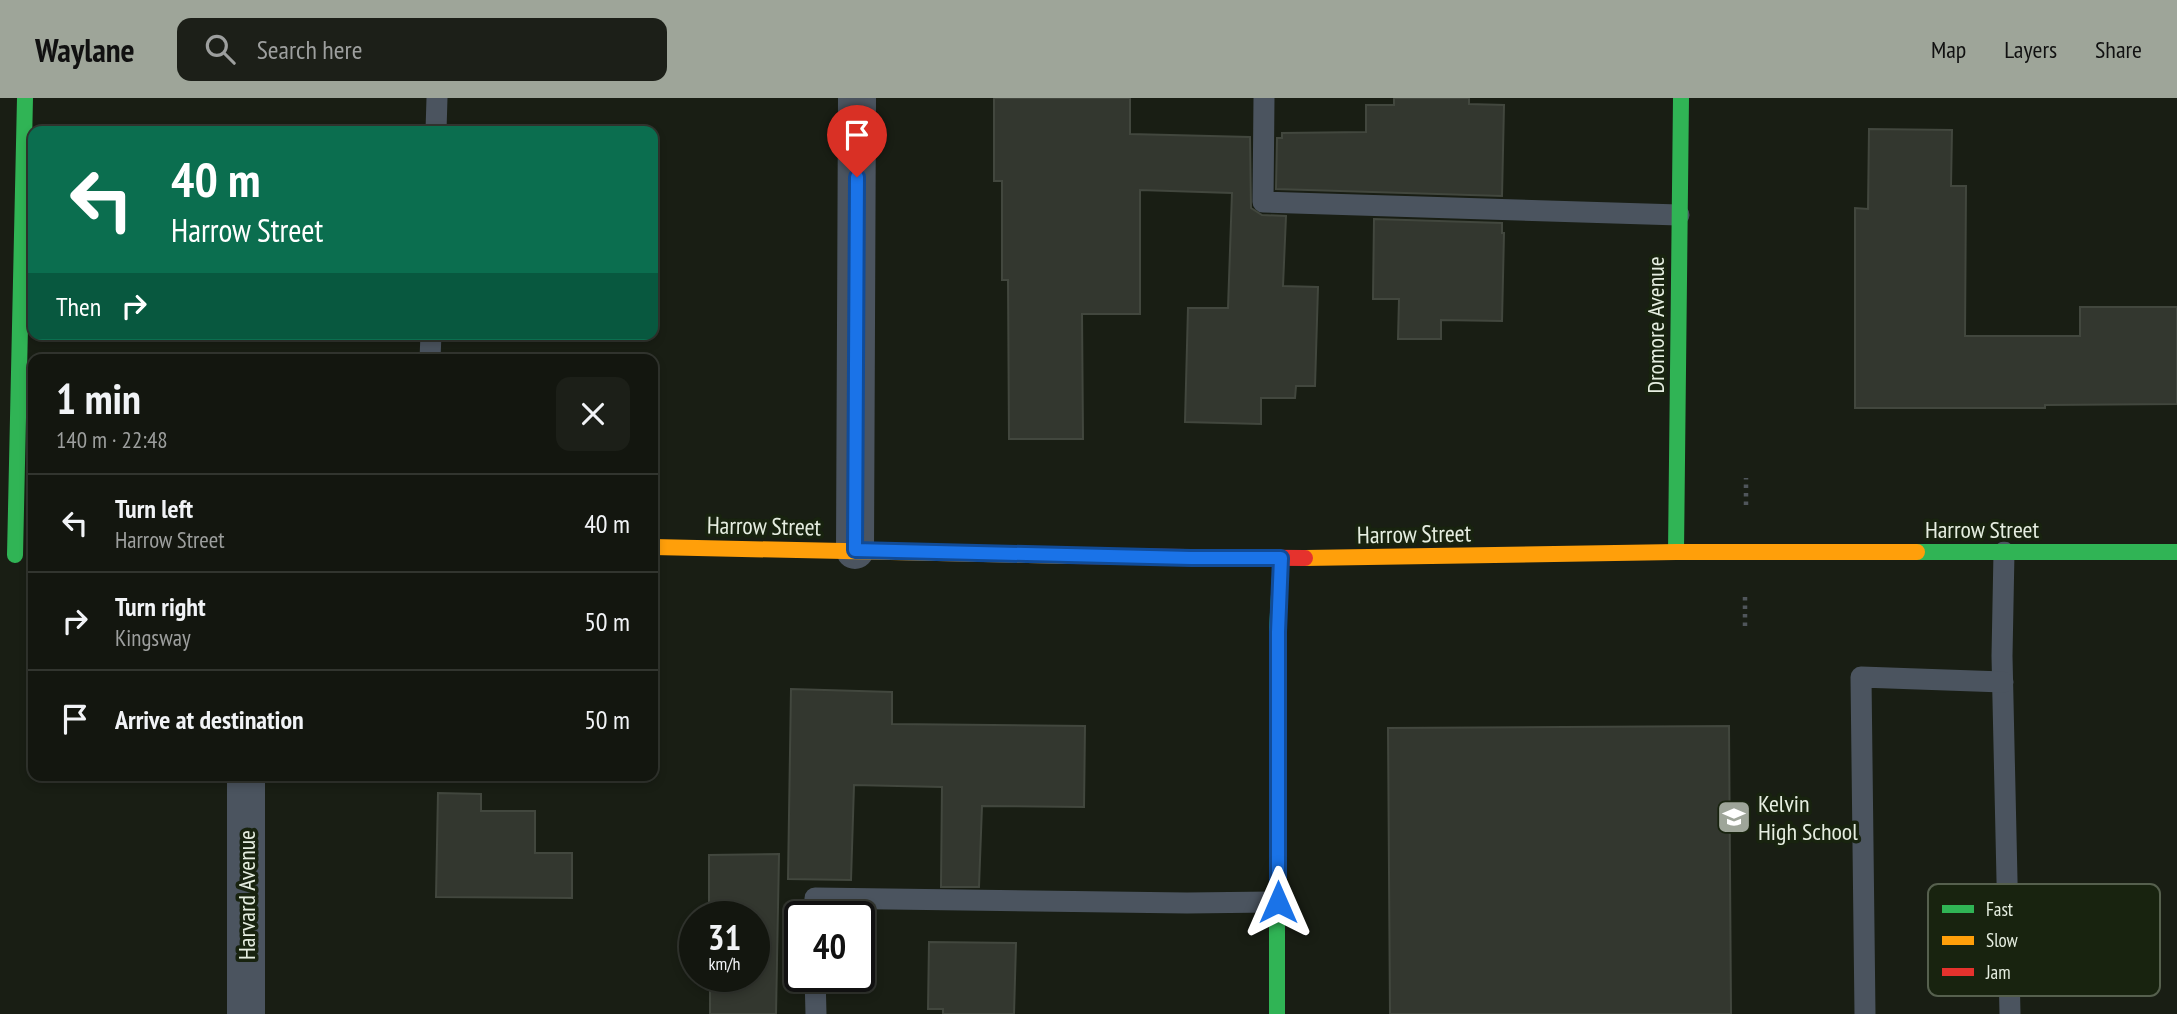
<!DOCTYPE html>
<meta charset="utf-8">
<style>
body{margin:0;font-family:"PT Sans Narrow",sans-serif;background:#1c1f18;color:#f1f3f6;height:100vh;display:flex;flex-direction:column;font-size:26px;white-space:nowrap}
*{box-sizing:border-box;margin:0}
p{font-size:23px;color:#9d9f9e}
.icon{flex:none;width:38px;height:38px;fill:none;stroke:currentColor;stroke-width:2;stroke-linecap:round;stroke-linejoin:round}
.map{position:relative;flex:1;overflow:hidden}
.sheet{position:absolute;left:28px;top:256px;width:630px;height:427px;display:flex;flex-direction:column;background:#13160f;border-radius:14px;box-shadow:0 4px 10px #0003,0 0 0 2px #32352f}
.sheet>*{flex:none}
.top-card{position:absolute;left:28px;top:28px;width:630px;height:214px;border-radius:14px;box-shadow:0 4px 10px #0003,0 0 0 2px #32352f;background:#0b6e4f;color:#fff;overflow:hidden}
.speed{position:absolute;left:679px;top:803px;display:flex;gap:14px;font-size:35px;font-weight:700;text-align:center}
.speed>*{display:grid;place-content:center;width:91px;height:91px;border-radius:50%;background:#13160f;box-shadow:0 4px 10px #0003,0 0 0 2px #32352f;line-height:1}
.speed small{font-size:18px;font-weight:400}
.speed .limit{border:4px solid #111;border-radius:10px;background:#fff;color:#111}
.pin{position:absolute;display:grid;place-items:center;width:60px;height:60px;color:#fff;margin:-72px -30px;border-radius:50% 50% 50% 0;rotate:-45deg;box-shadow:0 0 7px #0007}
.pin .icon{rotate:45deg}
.me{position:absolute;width:77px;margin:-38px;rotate:0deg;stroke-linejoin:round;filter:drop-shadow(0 0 5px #0008)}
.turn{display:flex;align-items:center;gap:24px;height:147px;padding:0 28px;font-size:32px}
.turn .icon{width:91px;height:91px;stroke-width:2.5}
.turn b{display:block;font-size:49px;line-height:60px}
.then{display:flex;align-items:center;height:66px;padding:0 28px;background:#0003;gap:14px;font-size:26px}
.round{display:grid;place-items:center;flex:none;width:74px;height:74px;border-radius:14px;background:#1c1f18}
.overview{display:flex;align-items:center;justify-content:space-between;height:119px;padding:0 28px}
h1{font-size:42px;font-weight:700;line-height:52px}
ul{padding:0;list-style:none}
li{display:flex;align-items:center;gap:21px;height:98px;padding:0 28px;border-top:2px solid #32352f}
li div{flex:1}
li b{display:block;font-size:26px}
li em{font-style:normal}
header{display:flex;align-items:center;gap:42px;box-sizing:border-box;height:98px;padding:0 35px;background:#9ea599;color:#111}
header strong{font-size:33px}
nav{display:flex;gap:38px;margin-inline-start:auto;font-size:24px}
.search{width:490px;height:63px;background:#1c1f18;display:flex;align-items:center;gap:18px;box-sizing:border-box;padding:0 24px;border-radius:14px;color:#9d9f9e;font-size:26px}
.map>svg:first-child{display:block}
.building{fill:#33372f;stroke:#42473e;stroke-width:2}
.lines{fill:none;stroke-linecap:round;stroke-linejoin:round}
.path{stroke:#50565b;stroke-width:4.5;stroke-dasharray:3.5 5;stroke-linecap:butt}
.lane{stroke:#4b545f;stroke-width:21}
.street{stroke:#4b545f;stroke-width:38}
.fast{stroke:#30b455;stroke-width:16}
.slow{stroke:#ff9f0a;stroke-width:16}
.jam{stroke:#e5322d;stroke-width:16}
.route-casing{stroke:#114b97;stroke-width:18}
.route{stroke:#1a73e8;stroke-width:12}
.labels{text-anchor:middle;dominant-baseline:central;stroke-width:7;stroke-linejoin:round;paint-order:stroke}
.street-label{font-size:24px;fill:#e6eee1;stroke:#18230f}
.poi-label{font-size:24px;fill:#e6eee1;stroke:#18230f;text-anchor:start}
.key{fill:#18230f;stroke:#56604e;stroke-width:2}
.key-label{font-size:19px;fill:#e6eee1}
</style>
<header>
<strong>Waylane</strong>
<div class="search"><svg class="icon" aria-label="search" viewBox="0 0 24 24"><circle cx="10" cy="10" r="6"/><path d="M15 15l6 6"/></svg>Search here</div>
<nav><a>Map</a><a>Layers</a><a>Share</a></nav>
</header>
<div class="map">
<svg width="2177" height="916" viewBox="0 0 2177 916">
<rect width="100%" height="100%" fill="#191e14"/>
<g class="building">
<polygon points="994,0 1130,0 1130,36 1250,39 1251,110 1262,117 1286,118 1283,188 1318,189 1315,288 1296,288 1295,300 1261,300 1261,326 1185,324 1188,210 1228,210 1232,95 1140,92 1140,216 1082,216 1083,341 1009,341 1008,182 1002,182 1002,83 994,83"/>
<polygon points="1394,0 1469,0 1469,6 1504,7 1502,98 1276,91 1277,40 1282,40 1282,35 1366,34 1366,7 1394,7"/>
<polygon points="1869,31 1952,32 1951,88 1966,88 1965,238 2080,238 2080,209 2177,209 2177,306 2045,307 2045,310 1855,310 1855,110 1868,111"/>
<polygon points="1374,121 1502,125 1502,135 1504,135 1502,223 1441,222 1441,241 1398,241 1399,201 1373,201"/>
<polygon points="791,591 892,594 892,626 1085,628 1084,709 982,708 979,789 941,789 942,689 854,687 851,782 788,781"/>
<polygon points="1729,628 1731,916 1390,916 1388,630"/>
<polygon points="438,695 481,696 481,713 535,713 535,755 572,755 572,800 436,799"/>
<polygon points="779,756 776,916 710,916 710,878 754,878 754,819 709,819 709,757"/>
<polygon points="929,844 1016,845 1014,916 943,916 943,911 928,911"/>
</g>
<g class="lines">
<g class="path">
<polyline points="1746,407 1746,380"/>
<polyline points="1745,499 1745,530"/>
</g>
<g class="lane">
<polyline points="1264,0 1263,104 1679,117"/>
<polyline points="436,33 437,0"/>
<polyline points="430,261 431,236"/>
<polyline points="2004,454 2002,558 2010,916"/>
<polyline points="815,819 815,800 1187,805 1278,804"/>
<polyline points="815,878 816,916"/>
<polyline points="1865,916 1861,579 2003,584"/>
</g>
<g class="street">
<polyline points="855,452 857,0"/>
<polyline points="246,916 246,677"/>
</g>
<g class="fast">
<polyline points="1676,454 1681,0"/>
<polyline points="1917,454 2177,454"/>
<polyline points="15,457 25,0"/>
<polyline points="1277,916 1277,533 1281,460"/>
</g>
<g class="slow">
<polyline points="653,449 1073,458"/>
<polyline points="1305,460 1676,454 1917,454"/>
</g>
<polyline class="jam" points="1073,458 1305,460"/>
</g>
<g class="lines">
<g class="route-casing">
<polyline id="route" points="857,79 855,452 1191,460 1281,460 1278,534 1278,804"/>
</g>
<use href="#route" class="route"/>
</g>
<defs>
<g id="school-square" transform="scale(1.75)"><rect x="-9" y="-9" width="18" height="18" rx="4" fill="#9ea599" stroke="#18230f"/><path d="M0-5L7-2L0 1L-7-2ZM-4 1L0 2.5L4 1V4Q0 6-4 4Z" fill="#fff"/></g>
</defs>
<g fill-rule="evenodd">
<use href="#school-square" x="1734" y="719"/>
</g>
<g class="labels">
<g class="street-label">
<text transform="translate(1655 227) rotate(-90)">Dromore Avenue</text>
<text transform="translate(764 428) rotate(1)">Harrow Street</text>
<text x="1982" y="431">Harrow Street</text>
<text transform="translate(1414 436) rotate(-1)">Harrow Street</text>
<text transform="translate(246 797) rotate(-90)">Harvard Avenue</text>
</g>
<g class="poi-label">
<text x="1758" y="705">Kelvin<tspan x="1758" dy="28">High School</tspan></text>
</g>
</g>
<rect x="1928" y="786" width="232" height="112" rx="10" class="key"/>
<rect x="1942" y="807" width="32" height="8" fill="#30b455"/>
<rect x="1942" y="838" width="32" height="9" fill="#ff9f0a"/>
<rect x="1942" y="870" width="32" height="8" fill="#e5322d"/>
<g class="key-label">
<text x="1986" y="818">Fast</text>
<text x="1986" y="849">Slow</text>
<text x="1986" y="881">Jam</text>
</g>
</svg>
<div class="speed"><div>31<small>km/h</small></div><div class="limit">40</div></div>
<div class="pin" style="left:857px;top:79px;background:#d93025"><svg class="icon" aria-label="arrive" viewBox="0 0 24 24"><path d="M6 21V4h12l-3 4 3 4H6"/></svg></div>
<svg class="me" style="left:1278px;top:804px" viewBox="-20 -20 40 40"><path d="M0-17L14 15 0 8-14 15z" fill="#1a73e8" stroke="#fff" stroke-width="4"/></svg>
<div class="top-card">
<div class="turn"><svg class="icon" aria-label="left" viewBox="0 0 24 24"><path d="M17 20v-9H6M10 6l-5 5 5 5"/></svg><div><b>40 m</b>Harrow Street</div></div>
<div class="then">Then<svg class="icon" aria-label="right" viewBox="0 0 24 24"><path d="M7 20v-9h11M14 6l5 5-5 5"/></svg></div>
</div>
<section class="sheet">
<div class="overview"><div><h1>1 min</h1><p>140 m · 22:48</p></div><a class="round"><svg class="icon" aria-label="close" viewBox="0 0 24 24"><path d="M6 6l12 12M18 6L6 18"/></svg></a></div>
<ul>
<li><svg class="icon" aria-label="left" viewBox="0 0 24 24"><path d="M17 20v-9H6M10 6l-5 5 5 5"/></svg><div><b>Turn left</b><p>Harrow Street</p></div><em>40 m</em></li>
<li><svg class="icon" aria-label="right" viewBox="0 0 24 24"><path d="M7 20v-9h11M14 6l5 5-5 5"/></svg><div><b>Turn right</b><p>Kingsway</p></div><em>50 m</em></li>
<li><svg class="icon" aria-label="arrive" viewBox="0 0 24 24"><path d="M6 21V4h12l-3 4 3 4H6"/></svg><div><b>Arrive at destination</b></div><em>50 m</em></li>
</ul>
</section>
</div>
